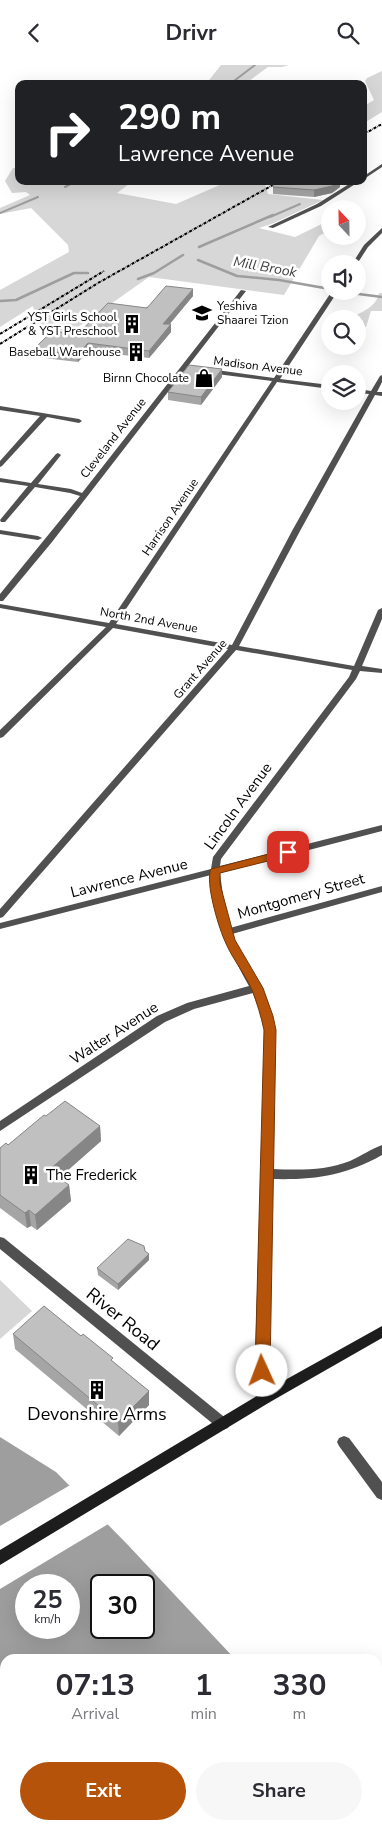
<!DOCTYPE html>
<style>
body{margin:0;font-family:"Nunito Sans",sans-serif;background:#f7f7f7;color:#2b2b33;height:100vh;display:flex;flex-direction:column;font-size:19px;white-space:nowrap}
*{box-sizing:border-box;margin:0}
p{font-size:16px;color:#7c7c81}
.icon{flex:none;width:28px;height:28px;fill:none;stroke:currentColor;stroke-width:2;stroke-linecap:round;stroke-linejoin:round}
.map{position:relative;flex:1;overflow:hidden}
.sheet{position:absolute;left:0px;top:1589px;width:382px;height:176px;display:flex;flex-direction:column;background:#fff;border-radius:15px 15px 0 0;box-shadow:0 5px 20px #0002}
.sheet>*{flex:none}
.hud{position:absolute;left:15px;top:15px;width:352px;height:105px;border-radius:10px;box-shadow:0 5px 20px #0002;background:#202124;color:#fff;overflow:hidden}
.needle{width:32px;rotate:338deg}
.controls{position:absolute;left:321px;top:135px;display:grid;gap:10px}
.controls a{display:grid;place-items:center;width:45px;height:45px;border-radius:50%;background:#fff;box-shadow:0 5px 20px #0002;font-size:25px}
.speed{position:absolute;left:15px;top:1509px;display:flex;gap:10px;font-size:25px;font-weight:700;text-align:center}
.speed>*{display:grid;place-content:center;width:65px;height:65px;border-radius:50%;background:#fff;box-shadow:0 5px 20px #0002;line-height:1}
.speed small{font-size:12px;font-weight:400}
.speed .limit{border:2px solid #111;border-radius:8px;background:#fff;color:#111}
.pin{position:absolute;display:grid;place-items:center;width:42px;height:42px;color:#fff;margin:-21px;border-radius:10px;box-shadow:0 2px 8px #0006}
.me{position:absolute;width:55px;margin:-28px;rotate:358deg;stroke-linejoin:round;filter:drop-shadow(0 0 4px #0008)}
.turn{display:flex;align-items:center;gap:18px;height:105px;padding:0 20px;font-size:22px}
.turn .icon{width:65px;height:65px;stroke-width:2.5}
.turn b{display:block;font-size:35px;line-height:42px}
.eta{display:flex;justify-content:space-evenly;align-items:center;height:85px;text-align:center}
.eta b{font-size:30px;font-weight:700;line-height:35px}
.action{display:flex;gap:10px;margin-top:auto;padding:10px 20px}
.action a{flex:1;height:58px;border-radius:30px;background:#b45309;color:#fff;font-size:20px;font-weight:700;line-height:58px;text-align:center}
.action a+a{background:#f7f7f7;color:#2b2b33}
header{display:flex;justify-content:space-between;align-items:center;height:65px;padding:0 20px;background:#fff;font-size:22px;font-weight:700}
.map>svg:first-child{display:block}
.green{fill:#d7d7d7}
.water{fill:#9e9e9e;fill-rule:evenodd}
.pier{fill:#fff}
.lines{fill:none;stroke-linecap:round;stroke-linejoin:round}
.stream-far1{stroke:#9e9e9e;stroke-width:2}
.stream{stroke:#9e9e9e;stroke-width:2.5}
.minor{fill:#505050;fill-rule:evenodd}
.tertiary{fill:#505050;fill-rule:evenodd}
.secondary{fill:#1d1d1d;fill-rule:evenodd}
.rail{stroke:#000;stroke-width:2;stroke-dasharray:3 1 0.5 1;stroke-linecap:butt}
.wall{fill:#a5a5a5}
.shaded-wall{fill:#868686}
.building{fill:#c0c0c0;stroke:#868686}
.route{fill:#b45309;stroke:#753606}
.labels{text-anchor:middle;dominant-baseline:central;stroke-width:5;stroke-linejoin:round;paint-order:stroke}
.far-poi-label{font-size:12px;fill:#000;stroke:#fff;text-anchor:end}
.far-street-label{font-size:12px;fill:#000;stroke:#fff}
.far-water-label{font-size:14px;font-style:italic;fill:#3f3f3f;stroke:#fff}
.street-label{font-size:15px;fill:#000;stroke:#fff}
.poi-label{font-size:15px;fill:#000;stroke:#fff;text-anchor:start}
.near-street-label{font-size:18px;fill:#000;stroke:#fff}
.near-poi-label{font-size:18px;fill:#000;stroke:#fff}
</style>
<header><svg class="icon" aria-label="back" viewBox="0 0 24 24"><path d="M15 5l-7 7 7 7"/></svg>Drivr<svg class="icon" aria-label="search" viewBox="0 0 24 24"><circle cx="10" cy="10" r="6"/><path d="M15 15l6 6"/></svg></header>
<div class="map">
<svg width="382" height="1764" viewBox="0 0 382 1764">
<rect width="100%" height="100%" fill="#fff"/>
<g class="green">
<polygon points="221,0 289,0 282,2 268,2 245,19 206,19"/>
<polygon points="382,6 382,47 364,58 364,41 374,35 365,16 367,13"/>
<polygon points="13,103 19,103 19,116 133,116 117,128 176,139 222,119 210,116 264,116 268,129 323,135 274,158 259,163 295,172 330,155 330,165 319,171 284,230 149,212 71,267 38,262 33,241 0,262 0,225 69,187 68,180 31,143 0,149 0,143 30,130 26,127 12,128 5,116"/>
<path d="M379,228h3v18h-11l-5,16 -8,-1v-7h-9c12,-7 28,-12 30,-26z"/>
<polygon points="0,1215 32,1246 0,1274"/>
</g>
<path class="water" d="M0,1372l56,35 71,72 108,115h-230v166h373v-22l4,5v21h-382zM26,1520h43v42h-43zM101,1520h43v42h-43z"/>
<polygon class="pier" points="72,1419 110,1458 0,1524 0,1461"/>
<g class="lines">
<g class="stream-far1">
<polyline points="230,19 255,0"/>
<polyline points="65,122 76,116"/>
<polyline points="0,148 38,132"/>
<polyline points="270,152 300,139"/>
</g>
<g class="stream">
<polyline points="199,182 273,150"/>
<polyline points="198,195 237,211 279,215 330,224"/>
<polyline points="138,214 154,208 183,190"/>
<polyline points="343,227 382,232"/>
<polyline points="0,236 16,235 74,208 88,208"/>
</g>
<g class="minor">
<polygon points="382,99 382,102 364,114 364,111"/>
<polygon points="354,116 360,116 321,141 273,163 268,162 317,139"/>
<polygon points="382,163 382,168 368,182 357,199 352,199 364,180"/>
<polygon points="241,225 246,226 52,477 3,536 0,536 0,529 80,431 70,428 35,422 5,457 1,457 0,455 28,421 0,417 0,413 31,418 56,389 58,388 61,390 38,419 71,424 82,428"/>
<path d="M332,226h6l-58,88 50,6v4l-53,-7 -161,242 116,21 60,-114 77,-137 -11,-1v-4l13,2 9,-15 2,-1v7l-5,10h5v4l-7,-1 -75,136 -61,115 115,20 24,-56 4,-2v11l-20,47 20,3v4l-22,-2 -4,8 -135,180 -1,7 162,-41v6l-162,42 4,30 6,25 152,-42v6l-150,42 11,22 19,32 -1,2 8,17 6,23 -3,139c26,1 53,2 78,-8 11,-5 21,-12 32,-16v10c-37,21 -68,25 -110,24l-5,178 5,41 -2,4 -5,2 -5,-2 -2,-4 -3,-41 10,-327 -7,-23 -5,-14 -59,16 -29,13 -165,109v-10l157,-105 30,-13 62,-17c-20,-37 -37,-67 -38,-111l-211,54v-6l211,-54 2,-12 136,-180 3,-7 -116,-20 -233,267 -3,1v-9l228,-260 -115,-21 -110,109 -3,1v-8l106,-103 -106,-19v-4l109,19 163,-242 -63,-8 -3,-2 3,-2 65,9z"/>
<polygon points="0,341 79,354 82,356 79,358 47,352 2,401 0,402 0,396 40,351 0,345"/>
<polygon points="0,465 38,471 42,473 38,475 0,469"/>
<polygon points="344,1371 349,1373 382,1417 382,1435 377,1433 339,1381 337,1377 339,1373"/>
</g>
<polygon class="tertiary" points="0,1172 4,1173 228,1355 230,1359 228,1363 223,1365 218,1363 0,1184"/>
<polygon class="secondary" points="382,1261 382,1273 270,1337 0,1500 0,1485 260,1329"/>
<g class="rail">
<polyline points="364,69 382,59"/>
<polyline points="0,269 104,206"/>
<polyline points="0,279 98,218 280,116"/>
</g>
</g>
<g class="wall">
<polygon points="273,116 340,116 340,122 332,128 314,132 273,129"/>
<polygon points="193,224 193,231 169,259 171,259 171,267 149,293 88,286 78,297 35,292 34,284 78,269"/>
<polygon points="222,304 222,312 201,340 168,335 168,327"/>
<polygon points="100,1061 101,1076 59,1113 69,1120 71,1136 37,1165 31,1161 27,1163 0,1143 0,1083 8,1080"/>
<polygon points="145,1186 149,1195 118,1225 98,1210 97,1203"/>
<polygon points="13,1269 113,1297 149,1326 149,1340 119,1371 15,1284"/>
</g>
<g class="shaded-wall">
<polygon points="339,116 340,116 340,122 332,128 314,132 314,125"/>
<polygon points="193,224 193,231 164,266 163,259"/>
<polygon points="171,259 171,267 149,293 149,286"/>
<polygon points="88,278 88,286 78,297 77,290"/>
<polygon points="222,304 222,312 201,340 201,332"/>
<polygon points="100,1061 101,1076 50,1121 49,1105"/>
<polygon points="69,1120 71,1136 37,1165 35,1150"/>
<polygon points="29,1145 31,1161 27,1163 25,1148"/>
<polygon points="149,1189 149,1195 118,1225 118,1219"/>
<polygon points="149,1326 149,1340 119,1371 118,1357"/>
</g>
<g class="building">
<polygon points="273,116 339,116 332,121 314,125 273,122"/>
<polygon points="166,221 193,224 163,259 171,259 149,286 88,278 77,290 34,284 52,266 78,269 108,238 147,243"/>
<polygon points="189,300 222,304 201,332 168,327"/>
<polygon points="65,1036 100,1061 49,1105 69,1120 35,1150 29,1145 25,1148 0,1130 0,1083 6,1078 8,1080 44,1050 46,1051"/>
<polygon points="128,1174 144,1181 145,1186 149,1189 118,1219 97,1203"/>
<polygon points="44,1241 81,1271 83,1269 113,1293 111,1295 149,1326 118,1357 13,1269"/>
</g>
<path class="route" d="M288,784l5,3 -1,3 -72,18v11l15,56 28,48 10,28 3,14 -6,341 -3,5 -5,1 -5,-1 -2,-5 9,-341c-3,-14 -7,-27 -12,-40 -8,-18 -21,-33 -28,-51 -6,-14 -19,-57 -13,-70z"/>
<defs>
<g id="school-bare" transform="scale(1.5)"><path d="M0-5L7-2L0 1L-7-2ZM-4 1L0 2.5L4 1V4Q0 6-4 4Z" fill="#000" stroke="#fff" stroke-width="2.5" paint-order="stroke"/></g>
<g id="building-bare" transform="scale(1.5)"><path d="M-4-6H4V6H1V3H-1V6H-4ZM-2.5-4.3h1.7v1.8h-1.7ZM.8-4.3h1.7v1.8H.8ZM-2.5-1h1.7V.8h-1.7ZM.8-1h1.7V.8H.8Z" fill="#000" stroke="#fff" stroke-width="2.5" paint-order="stroke"/></g>
<g id="shop-bare" transform="scale(1.5)"><path d="M-5-2.5h2.3a2.7 3.5 0 0 1 5.4 0H5L5.5 6h-11ZM-1.5-2.5h3a1.5 2.3 0 0 0-3 0Z" fill="#000" stroke="#fff" stroke-width="2.5" paint-order="stroke"/></g>
</defs>
<g fill-rule="evenodd">
<use href="#school-bare" x="202" y="248"/>
<use href="#building-bare" x="132" y="259"/>
<use href="#building-bare" x="136" y="287"/>
<use href="#shop-bare" x="204" y="313"/>
<use href="#building-bare" x="31" y="1110"/>
<use href="#building-bare" x="97" y="1325"/>
</g>
<g class="labels">
<g class="far-poi-label">
<text x="217" y="241" text-anchor="start">Yeshiva<tspan x="217" dy="14">Shaarei Tzion</tspan></text>
<text x="117" y="252">YST Girls School<tspan x="117" dy="14">&amp; YST Preschool</tspan></text>
<text x="121" y="287">Baseball Warehouse</text>
<text x="189" y="313">Birnn Chocolate</text>
</g>
<g class="far-street-label">
<text transform="translate(258 301) rotate(7)">Madison Avenue</text>
<text transform="translate(113 373) rotate(-52)">Cleveland Avenue</text>
<text transform="translate(170 452) rotate(-56)">Harrison Avenue</text>
<text transform="translate(149 555) rotate(10)">North 2nd Avenue</text>
<text transform="translate(200 604) rotate(-49)">Grant Avenue</text>
</g>
<g class="far-water-label">
<text transform="translate(265 202) rotate(10)">Mill Brook</text>
</g>
<g class="street-label">
<text transform="translate(238 741) rotate(-54)">Lincoln Avenue</text>
<text transform="translate(129 813) rotate(-14)">Lawrence Avenue</text>
<text transform="translate(301 831) rotate(-16)">Montgomery Street</text>
<text transform="translate(114 968) rotate(-33)">Walter Avenue</text>
</g>
<g class="poi-label">
<text x="46" y="1110">The Frederick</text>
</g>
<g class="near-street-label">
<text transform="translate(123 1254) rotate(39)">River Road</text>
</g>
<g class="near-poi-label">
<text x="97" y="1349">Devonshire Arms</text>
</g>
</g>
</svg>
<div class="controls">
<a><svg class="needle" viewBox="-14 -14 28 28"><path d="M0-13l5 13h-10z" fill="#e53935"/><path d="M0 13l5-13h-10z" fill="#7c7c81"/></svg></a>
<a><svg class="icon" aria-label="sound" viewBox="0 0 24 24"><path d="M4 9h4l5-4v14l-5-4H4zM17 9q2 3 0 6"/></svg></a>
<a><svg class="icon" aria-label="search" viewBox="0 0 24 24"><circle cx="10" cy="10" r="6"/><path d="M15 15l6 6"/></svg></a>
<a><svg class="icon" aria-label="layers" viewBox="0 0 24 24"><path d="M12 4l9 5-9 5-9-5zM3 14l9 5 9-5"/></svg></a>
</div>
<div class="speed"><div>25<small>km/h</small></div><div class="limit">30</div></div>
<div class="pin" style="left:288px;top:787px;background:#d93025"><svg class="icon" aria-label="arrive" viewBox="0 0 24 24"><path d="M6 21V4h12l-3 4 3 4H6"/></svg></div>
<svg class="me" style="left:262px;top:1306px" viewBox="-20 -20 40 40"><circle r="19" fill="#fff"/><path d="M0-13L10 11 0 6-10 11z" fill="#b45309"/></svg>
<div class="hud">
<div class="turn"><svg class="icon" aria-label="right" viewBox="0 0 24 24"><path d="M7 20v-9h11M14 6l5 5-5 5"/></svg><div><b>290 m</b>Lawrence Avenue</div></div>
</div>
<section class="sheet">
<div class="eta">
<div><b>07:13</b><p>Arrival</p></div>
<div><b>1</b><p>min</p></div>
<div><b>330</b><p>m</p></div>
</div>
<div class="action"><a>Exit</a><a>Share</a></div>
</section>
</div>
